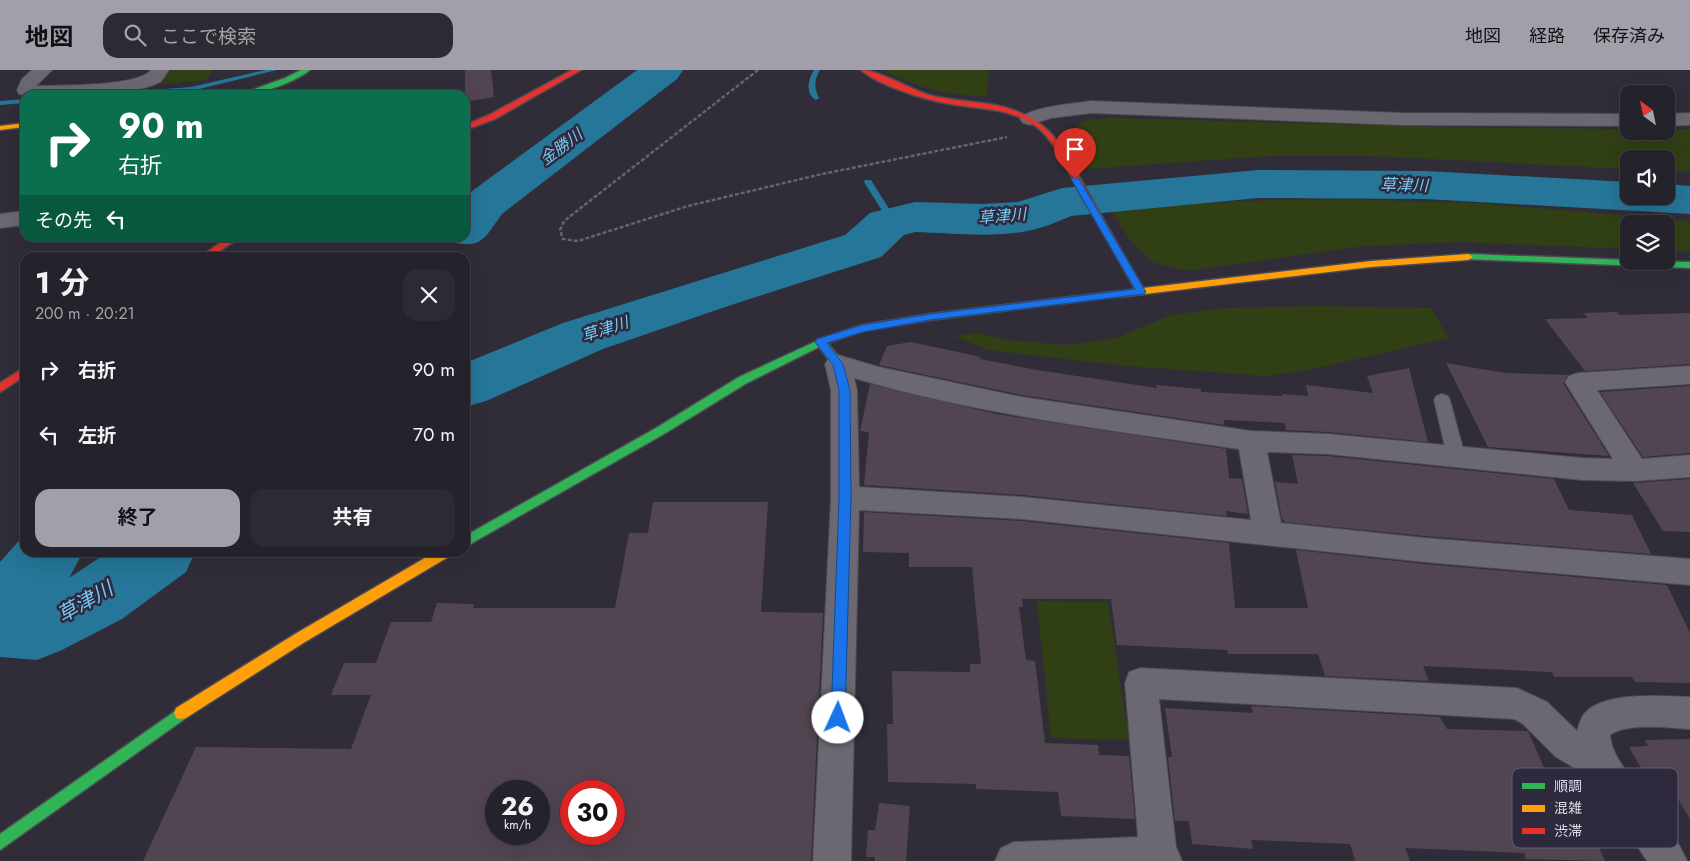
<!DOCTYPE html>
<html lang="ja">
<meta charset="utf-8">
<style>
body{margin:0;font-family:Jost,"Noto Sans JP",sans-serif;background:#2c2a32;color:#f1f3f6;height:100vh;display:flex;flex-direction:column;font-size:19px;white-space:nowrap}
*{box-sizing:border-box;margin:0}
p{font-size:16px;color:#a3a4a8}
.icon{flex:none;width:28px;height:28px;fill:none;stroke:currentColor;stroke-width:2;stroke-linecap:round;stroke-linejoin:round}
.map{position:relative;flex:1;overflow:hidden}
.details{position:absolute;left:20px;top:182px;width:450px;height:305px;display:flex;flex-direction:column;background:#24222a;border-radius:15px;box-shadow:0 5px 20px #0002,0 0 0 1px #413f47}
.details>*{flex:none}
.guide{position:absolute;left:20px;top:20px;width:450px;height:152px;border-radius:15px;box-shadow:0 5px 20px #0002,0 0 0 1px #413f47;background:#0b6e4f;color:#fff;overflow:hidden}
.needle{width:32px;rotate:327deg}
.tools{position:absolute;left:1620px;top:15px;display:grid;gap:10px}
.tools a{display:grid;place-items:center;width:55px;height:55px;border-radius:10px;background:#24222a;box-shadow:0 5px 20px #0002,0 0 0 1px #413f47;font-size:25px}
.speed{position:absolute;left:485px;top:710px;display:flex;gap:10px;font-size:25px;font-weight:700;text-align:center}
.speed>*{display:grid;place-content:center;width:65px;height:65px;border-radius:50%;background:#24222a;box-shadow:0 5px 20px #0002,0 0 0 1px #413f47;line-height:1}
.speed small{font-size:12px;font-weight:400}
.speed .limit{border:8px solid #d22;background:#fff;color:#111}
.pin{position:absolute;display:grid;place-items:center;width:42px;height:42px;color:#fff;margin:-51px -21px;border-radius:50% 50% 50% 0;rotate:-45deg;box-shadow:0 0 5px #0007}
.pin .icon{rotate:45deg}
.me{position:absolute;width:55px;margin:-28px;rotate:2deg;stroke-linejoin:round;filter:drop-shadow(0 0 4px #0008)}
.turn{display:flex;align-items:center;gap:18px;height:105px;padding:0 15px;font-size:22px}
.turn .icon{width:65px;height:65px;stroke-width:2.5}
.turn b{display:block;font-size:35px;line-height:42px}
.then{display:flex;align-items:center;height:48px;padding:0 15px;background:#0003;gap:10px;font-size:19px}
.round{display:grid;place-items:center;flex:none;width:52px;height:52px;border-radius:15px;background:#2c2a32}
.head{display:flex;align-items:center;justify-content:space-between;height:85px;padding:0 15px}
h1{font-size:30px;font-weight:700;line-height:38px}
.cta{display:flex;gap:10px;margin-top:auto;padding:10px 15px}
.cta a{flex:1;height:58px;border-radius:15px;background:#a29fab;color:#111;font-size:20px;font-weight:700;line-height:58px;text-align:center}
.cta a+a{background:#2c2a32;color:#f1f3f6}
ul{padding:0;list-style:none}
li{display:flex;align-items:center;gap:15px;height:65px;padding:0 15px}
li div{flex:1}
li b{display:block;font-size:19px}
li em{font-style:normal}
header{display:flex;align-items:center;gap:30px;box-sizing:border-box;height:70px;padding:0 25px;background:#a29fab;color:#111}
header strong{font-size:24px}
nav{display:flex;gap:28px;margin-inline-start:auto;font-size:18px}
.search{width:350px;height:45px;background:#2c2a32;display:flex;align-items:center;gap:12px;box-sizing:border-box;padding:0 18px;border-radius:15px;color:#a3a4a8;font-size:19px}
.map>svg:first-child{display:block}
.green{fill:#314014}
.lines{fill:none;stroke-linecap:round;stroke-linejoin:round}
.stream{fill:#257698;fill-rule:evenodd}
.river{fill:#257698;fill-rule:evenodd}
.building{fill:#524552;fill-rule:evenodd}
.lane-casing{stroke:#4c4a53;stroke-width:2}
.street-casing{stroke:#4c4a53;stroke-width:2}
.fast-casing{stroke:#4c4a53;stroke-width:3}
.slow-casing{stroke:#4c4a53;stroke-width:3}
.jam-casing{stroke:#4c4a53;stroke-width:3}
.path{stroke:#66636b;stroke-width:2.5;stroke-dasharray:4 2;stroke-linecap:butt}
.lane{fill:#6b6871;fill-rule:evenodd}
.street{fill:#6b6871;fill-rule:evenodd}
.fast{fill:#30b455;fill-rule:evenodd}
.slow{fill:#ff9f0a;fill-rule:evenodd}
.jam{fill:#e5322d;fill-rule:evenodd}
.route{fill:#1a73e8;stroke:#114b97}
.labels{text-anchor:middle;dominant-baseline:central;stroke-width:5;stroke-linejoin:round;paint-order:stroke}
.far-water-label{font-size:16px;font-style:italic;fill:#75ccf6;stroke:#2e293c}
.water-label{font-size:20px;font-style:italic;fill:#75ccf6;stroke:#2e293c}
.key{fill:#2e293c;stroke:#635f70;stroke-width:1}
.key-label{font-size:14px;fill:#dfdce9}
</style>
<header>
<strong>地図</strong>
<div class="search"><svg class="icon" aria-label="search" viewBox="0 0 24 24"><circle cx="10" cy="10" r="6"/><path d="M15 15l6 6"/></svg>ここで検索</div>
<nav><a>地図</a><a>経路</a><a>保存済み</a></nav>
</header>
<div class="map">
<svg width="1690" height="791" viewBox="0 0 1690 791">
<rect width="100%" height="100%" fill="#302d38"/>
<g class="green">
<polygon points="171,0 213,0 206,10 159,14"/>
<path d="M883,0h106l-2,26c-35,1 -73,-9 -104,-26z"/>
<path d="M1111,48l359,10 159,1v2l61,-2v43l-24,-1v-12h-37v10l-258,-13h-102l-183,13 -16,-28c7,-24 19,-22 41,-23z"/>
<polygon points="1337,129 1476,133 1690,151 1690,182 1666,181 1666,154 1629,154 1629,179 1462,172 1364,176 1187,201 1154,193 1132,173 1111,140 1247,131"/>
<polygon points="1318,236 1431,238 1449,268 1308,300 1267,306 1126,296 989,280 954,266 978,263 1008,270 1066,275 1116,268 1171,245 1227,238"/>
<polygon points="1037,531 1108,532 1129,670 1051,668"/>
</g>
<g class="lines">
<g class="stream">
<polygon points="265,0 277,0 191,21 136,25 105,25 108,23 191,17"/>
<path d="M814,0h6c-6,10 -6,18 -1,28l-3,2c-11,-6 -8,-21 -2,-30z"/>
<polygon points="25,29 25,33 0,35 0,31"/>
<polygon points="865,110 871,110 894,147 890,156 887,156 883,154 886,147 864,112"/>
</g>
<g class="river">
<path d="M637,0h46l-6,9 -175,135c-19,26 -20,36 -55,27l-2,-3h20v-41l3,-3z"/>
<path d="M1258,100l167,1 204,11v14h37v-12l24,2v28l-265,-15 -167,-1 -187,18c-14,6 -28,12 -44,15 -32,7 -78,2 -112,1l-11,3 -23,22 -150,48 -128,44 -117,52 -21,6v-44l98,-40 282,-88 25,-22 45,-11 68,2 35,-2 44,-14z"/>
<polygon points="25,464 25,482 83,482 69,508 108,482 195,482 186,502 122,549 62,580 37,590 0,587 0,492"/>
</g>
</g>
<g class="building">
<polygon points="465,0 491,0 494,27 465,32"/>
<polygon points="1617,242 1619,245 1690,243 1690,294 1585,301 1545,249 1588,248 1584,243"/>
<polygon points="911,272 981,287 980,289 1037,300 1157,318 1156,315 1201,319 1201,322 1282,326 1282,324 1308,326 1306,315 1373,323 1367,306 1409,298 1428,372 1328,362 1286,360 1285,353 1224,350 1224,355 1022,325 879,295 887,276"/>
<polygon points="1446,293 1505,303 1568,305 1563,313 1609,386 1488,377"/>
<polygon points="870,314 996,344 1226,379 1229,408 1242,409 1248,444 1226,441 1227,446 1022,425 864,415 869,362 860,361"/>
<polygon points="1690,316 1690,383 1643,387 1600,322"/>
<polygon points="1292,385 1328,386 1554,409 1569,440 1632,445 1651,484 1425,466 1285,452 1282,449 1275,412 1298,414"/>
<polygon points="1690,409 1690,462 1663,461 1633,413"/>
<path d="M653,432h115l-7,110 62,1 -12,248h-668l53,-114 155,2 20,-54h-40l13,-32h32l15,-41h40l6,-19 37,1 -1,4h142l14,-75h19zM496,721h43v43h-43zM571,721h43v43h-43z"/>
<polygon points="864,442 1022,451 1229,473 1235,538 1308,538 1296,480 1425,494 1667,515 1690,563 1690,613 1635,612 1632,607 1554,607 1552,602 1423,596 1429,611 1325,606 1318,584 1228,584 1227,580 1117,575 1111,529 1022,529 1023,537 1019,537 1026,590 1035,591 1045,673 1098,675 1099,685 1129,686 1135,749 1061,746 1058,722 976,719 976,714 888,712 887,654 893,654 892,601 970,602 970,594 981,594 972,497 909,497 909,483 863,482"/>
<polygon points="1251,636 1440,647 1447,659 1528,661 1555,723 1574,723 1605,791 1526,789 1524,783 1405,778 1410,791 1355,791 1350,774 1251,770 1253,779 1192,774 1189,751 1175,751 1168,687 1172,687 1165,638 1253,643"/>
<polygon points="1690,669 1690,749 1662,702 1644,703 1629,677 1648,676 1645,670"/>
<polygon points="879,733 910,736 906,791 875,791 875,787 866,787 868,760 875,760"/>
</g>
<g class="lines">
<g class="lane-casing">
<polygon id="lane" points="1442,324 1448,326 1450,330 1465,386 1462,391 1456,393 1450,391 1447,386 1434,330 1436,326"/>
</g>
<g class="street-casing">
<g id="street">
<path d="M32,0h20l-16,16c23,-1 102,1 115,-16h18c-3,4 -6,10 -9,12 -20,13 -118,18 -141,12l-2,-4 5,-11z"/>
<path d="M1091,31l311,12 227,1v12l-227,-1 -311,-12 -40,5 -21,7 -7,-2 -3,-4c10,-13 55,-15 71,-18z"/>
<polygon points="1690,43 1690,55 1666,56 1666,44"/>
<polygon points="25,141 25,155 0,158 0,144"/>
<path d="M838,285l41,12 143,30 229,34 77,3 254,24 31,1 -48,-77 4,-6 9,-3 112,-7v18l-93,6 45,69 48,-4v22l-55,4 -53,-1 -254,-26 -61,-2 14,71 144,15 265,21v26l-265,-23 -403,-43 -163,-9 -8,351h-38l18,-363v-108l-6,-26 4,-6zM854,308c125,37 256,52 385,71l12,71 -229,-23 -163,-10 -2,-97z"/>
<path d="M1141,598l376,20 30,14 30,29c2,-6 4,-14 8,-18 20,-22 78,-17 105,-16v32c-21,-1 -63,-7 -80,6 2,25 26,46 40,66 14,19 28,39 37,60h-40l-22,-34 -35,-50 -34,-20 -33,-33 -9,-5 -355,-20 17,148 6,14h-187l6,-13 13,-6 124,-5 -13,-154 4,-11z"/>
</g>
</g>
<g class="fast-casing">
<g id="fast">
<path d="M301,0h9c-16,13 -52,25 -72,25l47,-17z"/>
<polygon points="1468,184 1629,190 1629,191 1690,192 1690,198 1465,189 1465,185"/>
<polygon points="821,269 825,270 842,291 843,294 842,297 834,297 819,277 747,313 664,364 465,477 465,466 656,358 739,307"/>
<polygon points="181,637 186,638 188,643 186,648 0,780 0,764"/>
</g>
</g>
<g class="slow-casing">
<g id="slow">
<polygon points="25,53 25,57 0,60 0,56"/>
<polygon points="1088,127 1092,130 1143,218 1371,191 1468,184 1473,187 1468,190 1371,197 1120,227 1117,226 1117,222 1135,219 1084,130"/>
<polygon points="435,482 452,482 450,486 305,572 186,648 181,649 176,648 174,643 176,638 295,564"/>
</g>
</g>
<g class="jam-casing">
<g id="jam">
<polygon points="572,0 581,0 495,49 465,60 465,55 489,45"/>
<path d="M861,0c17,0 49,19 68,25 19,5 40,6 60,9 65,11 74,45 103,96l-1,2h-6c-15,-24 -25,-56 -47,-74 -25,-20 -58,-19 -88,-24 -24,-4 -70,-18 -89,-34z"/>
<polygon points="228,168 239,168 209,188 198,188"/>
<polygon points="1120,221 1123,222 1123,226 930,250 863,261 821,275 816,272 817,270 862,255 930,244"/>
<polygon points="25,297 25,306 0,322 0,313"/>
</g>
</g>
<polyline class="path" points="758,0 564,151 560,160 563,169 578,171 688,136 822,104 1007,67"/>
<use href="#lane" class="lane"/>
<use href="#street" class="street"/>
<use href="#fast" class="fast"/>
<use href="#slow" class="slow"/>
<use href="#jam" class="jam"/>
</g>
<polygon class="route" points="1075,106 1079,109 1146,222 1144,224 930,250 863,262 827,273 843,294 850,320 851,428 845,648 843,652 838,654 833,652 831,648 839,428 839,320 833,295 815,272 817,269 862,255 930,244 1135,219 1071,109"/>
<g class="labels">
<g class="far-water-label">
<text transform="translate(561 77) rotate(-37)">金勝川</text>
<text transform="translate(1404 115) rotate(1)">草津川</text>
<text transform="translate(1002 146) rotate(-5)">草津川</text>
<text transform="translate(605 259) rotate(-18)">草津川</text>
</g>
<g class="water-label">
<text transform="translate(85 532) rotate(-30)">草津川</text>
</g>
</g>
<rect x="1512" y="698" width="166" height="80" rx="8" class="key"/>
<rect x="1522" y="713" width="23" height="6" fill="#30b455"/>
<rect x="1522" y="735" width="23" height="7" fill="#ff9f0a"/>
<rect x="1522" y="758" width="23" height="6" fill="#e5322d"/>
<g class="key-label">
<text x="1554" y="721">順調</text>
<text x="1554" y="743">混雑</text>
<text x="1554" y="766">渋滞</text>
</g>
</svg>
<div class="tools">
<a><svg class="needle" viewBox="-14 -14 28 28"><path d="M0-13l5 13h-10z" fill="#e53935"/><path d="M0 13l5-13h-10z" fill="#a3a4a8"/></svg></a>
<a><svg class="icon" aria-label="sound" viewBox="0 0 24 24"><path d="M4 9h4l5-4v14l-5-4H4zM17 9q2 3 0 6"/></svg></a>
<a><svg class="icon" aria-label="layers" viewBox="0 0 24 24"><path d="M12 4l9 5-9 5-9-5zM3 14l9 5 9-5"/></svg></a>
</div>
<div class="speed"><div>26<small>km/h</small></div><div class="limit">30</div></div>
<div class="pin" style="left:1075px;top:109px;background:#d93025"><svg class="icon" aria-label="arrive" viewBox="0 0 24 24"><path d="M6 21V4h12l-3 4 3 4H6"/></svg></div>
<svg class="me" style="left:838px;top:648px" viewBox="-20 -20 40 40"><circle r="19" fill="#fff"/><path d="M0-13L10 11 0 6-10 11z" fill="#1a73e8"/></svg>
<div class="guide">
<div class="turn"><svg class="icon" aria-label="right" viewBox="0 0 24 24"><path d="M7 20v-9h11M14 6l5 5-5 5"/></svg><div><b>90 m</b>右折</div></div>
<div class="then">その先<svg class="icon" aria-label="left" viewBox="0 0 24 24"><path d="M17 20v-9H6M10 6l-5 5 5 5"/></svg></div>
</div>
<section class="details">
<div class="head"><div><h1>1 分</h1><p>200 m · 20:21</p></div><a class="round"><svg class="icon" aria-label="close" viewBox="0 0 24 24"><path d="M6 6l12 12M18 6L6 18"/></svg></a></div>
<ul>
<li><svg class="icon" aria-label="right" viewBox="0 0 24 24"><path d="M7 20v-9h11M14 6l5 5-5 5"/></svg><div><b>右折</b></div><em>90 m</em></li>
<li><svg class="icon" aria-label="left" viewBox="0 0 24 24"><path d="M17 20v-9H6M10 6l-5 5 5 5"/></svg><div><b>左折</b></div><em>70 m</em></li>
</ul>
<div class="cta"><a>終了</a><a>共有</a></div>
</section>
</div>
